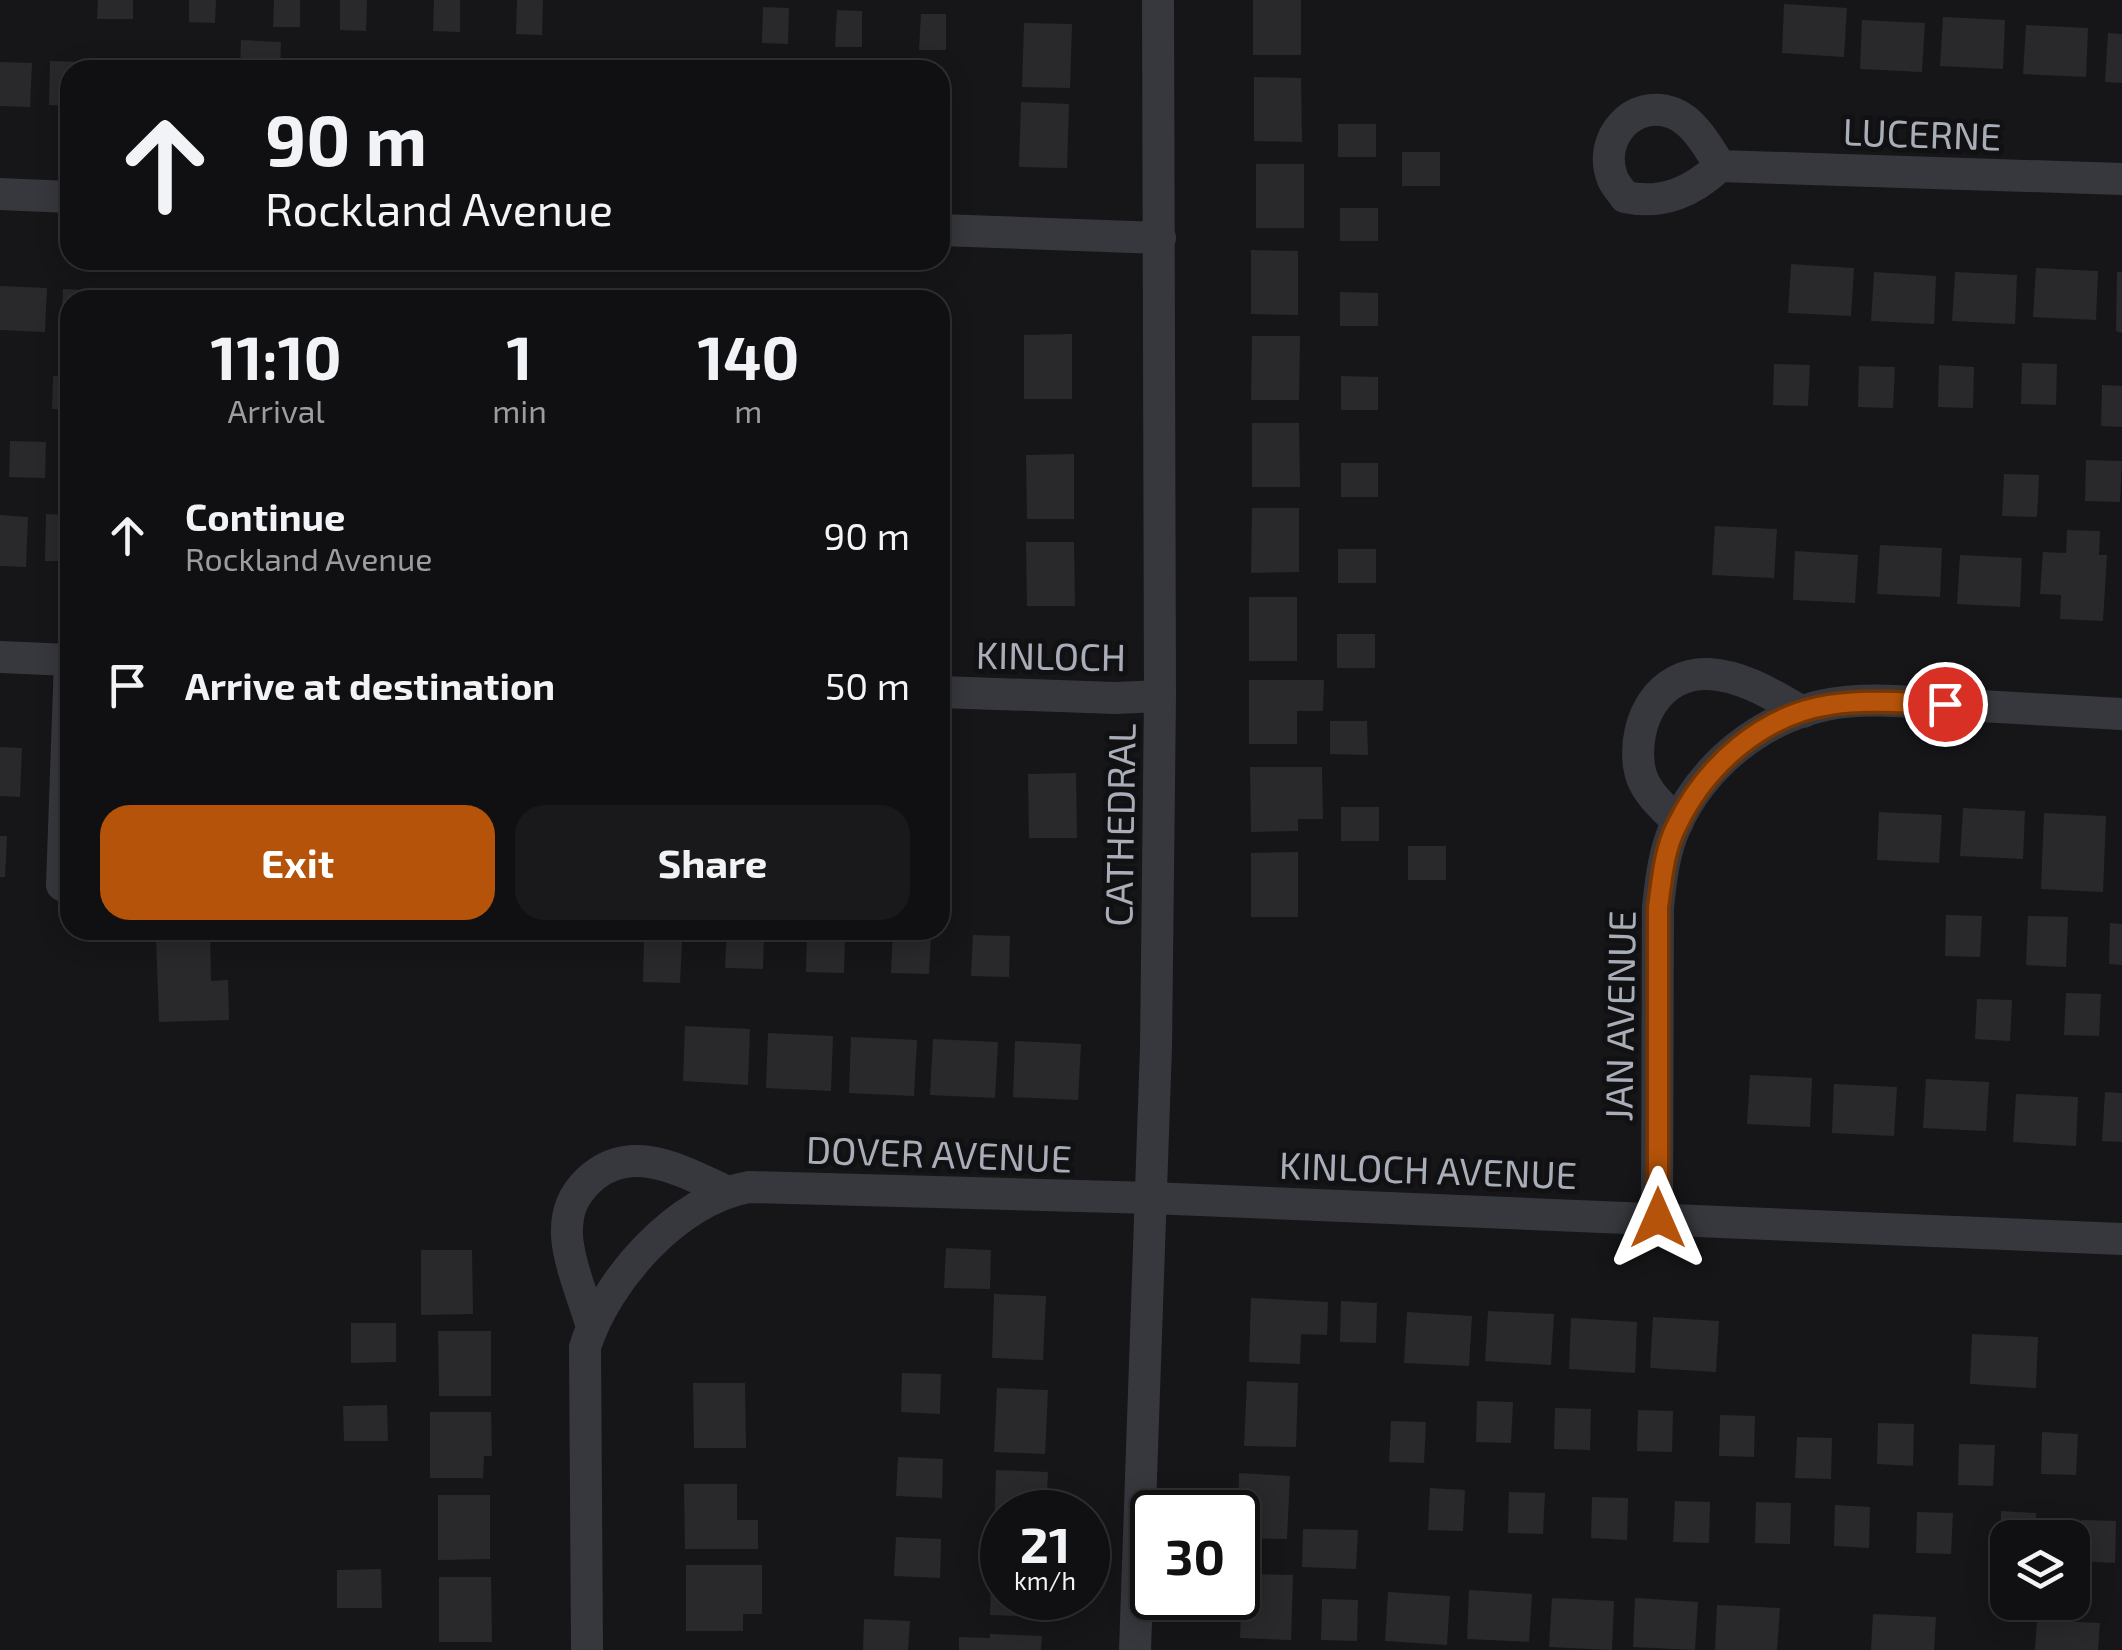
<!DOCTYPE html>
<style>
body{margin:0;font-family:"Exo 2",sans-serif;background:#19191b;color:#f1f3f6;height:100vh;display:flex;flex-direction:column;font-size:38px;white-space:nowrap}
*{box-sizing:border-box;margin:0}
p{font-size:32px;color:#9c9d9f}
.icon{flex:none;width:55px;height:55px;fill:none;stroke:currentColor;stroke-width:2;stroke-linecap:round;stroke-linejoin:round}
.map{position:relative;flex:1;overflow:hidden}
.drawer{position:absolute;left:60px;top:290px;width:890px;height:650px;display:flex;flex-direction:column;background:#101012;border-radius:30px;box-shadow:0 5px 25px #0003,0 0 0 2px #303032}
.drawer>*{flex:none}
.guide{position:absolute;left:60px;top:60px;width:890px;height:210px;border-radius:30px;box-shadow:0 5px 25px #0003,0 0 0 2px #303032;background:#101012;color:#f1f3f6;overflow:hidden}
.buttons{position:absolute;left:1990px;top:1520px;display:grid;gap:20px}
.buttons a{display:grid;place-items:center;width:100px;height:100px;border-radius:20px;background:#101012;box-shadow:0 5px 25px #0003,0 0 0 2px #303032;font-size:50px}
.speed{position:absolute;left:980px;top:1490px;display:flex;gap:20px;font-size:50px;font-weight:700;text-align:center}
.speed>*{display:grid;place-content:center;width:130px;height:130px;border-radius:50%;background:#101012;box-shadow:0 5px 25px #0003,0 0 0 2px #303032;line-height:1}
.speed small{font-size:25px;font-weight:400}
.speed .limit{border:5px solid #111;border-radius:15px;background:#fff;color:#111}
.pin{position:absolute;display:grid;place-items:center;width:85px;height:85px;color:#fff;margin:-42px;border:5px solid #fff;border-radius:50%;box-shadow:0 2px 10px #0007}
.me{position:absolute;width:110px;margin:-55px;rotate:0deg;stroke-linejoin:round;filter:drop-shadow(0 0 8px #0008)}
.turn{display:flex;align-items:center;gap:35px;height:210px;padding:0 40px;font-size:45px}
.turn .icon{width:130px;height:130px;stroke-width:2.5}
.turn b{display:block;font-size:70px;line-height:85px}
.eta{display:flex;justify-content:space-evenly;align-items:center;height:170px;text-align:center}
.eta b{font-size:60px;font-weight:700;line-height:70px}
.button{display:flex;gap:20px;margin-top:auto;padding:20px 40px}
.button a{flex:1;height:115px;border-radius:30px;background:#b45309;color:#fff;font-size:40px;font-weight:700;line-height:115px;text-align:center}
.button a+a{background:#19191b;color:#f1f3f6}
ul{padding:0;list-style:none}
li{display:flex;align-items:center;gap:30px;height:150px;padding:0 40px}
li div{flex:1}
li b{display:block;font-size:38px}
li em{font-style:normal}
.map>svg:first-child{display:block}
.building{fill:#29292c}
.lines{fill:none;stroke-linecap:round;stroke-linejoin:round}
.minor{stroke:#37383d;stroke-width:32}
.route-casing{stroke:#753606;stroke-width:25}
.route{stroke:#b45309;stroke-width:18}
.labels{text-anchor:middle;dominant-baseline:central;stroke-width:10;stroke-linejoin:round;paint-order:stroke}
.street-label{font-size:38px;fill:#a8adb8;stroke:#111113}
</style>
<div class="map">
<svg width="2122" height="1650" viewBox="0 0 2122 1650">
<rect width="100%" height="100%" fill="#161618"/>
<g class="building">
<polygon points="98,0 133,0 133,19 97,19"/>
<polygon points="189,0 216,0 215,23 189,22"/>
<polygon points="274,0 300,0 300,27 273,27"/>
<polygon points="340,0 367,0 366,31 340,30"/>
<polygon points="434,0 460,0 460,32 433,31"/>
<polygon points="517,0 543,0 542,35 516,34"/>
<rect x="1253" y="0" width="48" height="55"/>
<polygon points="1784,4 1847,8 1844,57 1782,53"/>
<polygon points="763,7 789,8 788,44 762,43"/>
<polygon points="837,10 862,11 862,47 835,47"/>
<polygon points="921,14 946,14 946,50 919,50"/>
<polygon points="1943,17 2005,20 2003,69 1940,66"/>
<polygon points="1862,20 1925,23 1922,72 1860,69"/>
<polygon points="1024,23 1072,24 1070,88 1022,87"/>
<polygon points="2026,25 2088,28 2086,77 2023,74"/>
<polygon points="2108,33 2122,34 2122,83 2105,82"/>
<polygon points="241,40 281,42 280,70 240,70"/>
<polygon points="50,61 115,63 115,70 70,70 70,106 49,105"/>
<polygon points="0,62 32,63 30,107 0,106"/>
<polygon points="709,63 767,65 767,70 709,70"/>
<polygon points="134,65 199,66 199,70 134,70"/>
<polygon points="295,66 332,67 332,70 295,70"/>
<polygon points="1254,77 1301,78 1302,142 1254,141"/>
<polygon points="1021,102 1069,104 1067,168 1019,167"/>
<rect x="1338" y="124" width="38" height="33"/>
<rect x="1402" y="152" width="38" height="34"/>
<rect x="1256" y="164" width="48" height="64"/>
<rect x="1340" y="208" width="38" height="33"/>
<polygon points="1251,250 1298,251 1298,315 1251,314"/>
<polygon points="1791,264 1854,268 1851,316 1788,313"/>
<polygon points="2036,268 2098,271 2096,320 2033,317"/>
<polygon points="1874,272 1936,276 1934,324 1871,321"/>
<polygon points="1955,272 2017,275 2015,324 1952,321"/>
<polygon points="2117,272 2122,272 2122,333 2116,331"/>
<polygon points="0,286 47,288 45,332 0,330"/>
<polygon points="63,289 128,292 128,300 70,300 70,334 61,333"/>
<polygon points="1340,292 1378,293 1378,326 1340,326"/>
<polygon points="146,294 210,296 210,300 146,300"/>
<polygon points="1072,334 1072,399 1024,399 1024,335"/>
<polygon points="1252,336 1300,336 1299,400 1251,400"/>
<polygon points="2022,363 2057,364 2056,405 2021,404"/>
<polygon points="1774,364 1810,365 1808,406 1773,405"/>
<polygon points="1939,365 1974,367 1973,408 1938,407"/>
<polygon points="1859,366 1895,367 1893,408 1858,407"/>
<polygon points="53,376 70,377 70,410 52,409"/>
<polygon points="1341,376 1378,377 1378,410 1341,410"/>
<polygon points="2102,385 2122,386 2122,427 2101,426"/>
<polygon points="1252,423 1299,423 1300,487 1252,487"/>
<polygon points="10,441 46,442 45,478 9,477"/>
<polygon points="1074,454 1074,519 1027,519 1026,455"/>
<polygon points="2086,460 2122,461 2120,502 2085,501"/>
<rect x="1341" y="463" width="37" height="34"/>
<polygon points="2004,474 2039,475 2037,517 2002,516"/>
<polygon points="1252,508 1299,508 1299,572 1251,573"/>
<polygon points="46,514 70,515 70,561 45,561"/>
<polygon points="0,515 28,517 26,567 0,566"/>
<polygon points="1715,526 1777,529 1774,578 1712,575"/>
<polygon points="2067,530 2100,531 2099,555 2107,555 2103,621 2060,619 2061,595 2040,594 2043,552 2066,553"/>
<polygon points="1026,542 1074,542 1075,606 1027,606"/>
<polygon points="1880,545 1942,548 1940,597 1877,594"/>
<rect x="1338" y="549" width="38" height="34"/>
<polygon points="1795,551 1858,555 1855,603 1793,600"/>
<polygon points="1960,555 2022,558 2020,607 1957,604"/>
<rect x="1249" y="597" width="48" height="64"/>
<rect x="1337" y="634" width="38" height="34"/>
<polygon points="1249,680 1324,680 1323,711 1297,711 1297,744 1249,744"/>
<polygon points="1330,721 1367,721 1368,755 1330,754"/>
<polygon points="0,747 22,748 20,797 0,796"/>
<polygon points="1250,767 1322,767 1323,819 1298,819 1298,831 1251,832"/>
<polygon points="1076,773 1077,838 1029,838 1028,774"/>
<rect x="1341" y="807" width="38" height="34"/>
<polygon points="1963,808 2025,811 2023,859 1960,856"/>
<polygon points="1879,812 1942,815 1939,863 1877,860"/>
<polygon points="2044,813 2106,816 2103,892 2041,889"/>
<polygon points="0,836 7,836 5,877 0,877"/>
<rect x="1408" y="846" width="38" height="34"/>
<polygon points="1298,852 1298,917 1251,917 1251,853"/>
<polygon points="1946,915 1982,916 1980,957 1945,956"/>
<polygon points="2028,916 2068,917 2066,967 2026,965"/>
<polygon points="2110,923 2122,924 2122,965 2109,964"/>
<polygon points="162,930 210,930 211,981 228,980 229,1020 159,1022 156,939 162,939"/>
<polygon points="727,930 764,930 763,969 725,968"/>
<polygon points="807,931 845,932 844,973 806,972"/>
<polygon points="893,932 931,934 929,974 891,973"/>
<polygon points="973,935 1010,936 1009,977 971,976"/>
<polygon points="644,942 682,942 680,983 643,982"/>
<polygon points="2066,993 2101,994 2099,1036 2064,1035"/>
<polygon points="1977,999 2012,1000 2010,1041 1975,1039"/>
<polygon points="685,1026 750,1029 748,1085 683,1081"/>
<polygon points="768,1033 833,1036 831,1091 766,1088"/>
<polygon points="851,1037 917,1040 914,1096 849,1093"/>
<polygon points="933,1039 998,1042 995,1098 930,1095"/>
<polygon points="1015,1041 1081,1044 1078,1100 1013,1097"/>
<polygon points="1750,1075 1812,1078 1810,1127 1747,1124"/>
<polygon points="1926,1079 1989,1082 1986,1131 1923,1128"/>
<polygon points="1834,1084 1897,1087 1894,1136 1832,1133"/>
<polygon points="2105,1092 2122,1093 2122,1142 2102,1141"/>
<polygon points="2016,1094 2078,1097 2076,1146 2013,1142"/>
<polygon points="946,1248 991,1250 990,1289 944,1288"/>
<polygon points="421,1250 472,1250 473,1314 421,1315"/>
<polygon points="994,1294 1046,1296 1043,1360 992,1358"/>
<polygon points="1251,1298 1328,1302 1327,1335 1301,1334 1300,1364 1249,1362"/>
<polygon points="1341,1301 1377,1303 1376,1343 1340,1342"/>
<polygon points="1488,1311 1554,1314 1551,1365 1485,1361"/>
<polygon points="1407,1312 1472,1316 1469,1366 1404,1363"/>
<polygon points="1653,1317 1719,1321 1716,1372 1650,1368"/>
<polygon points="1571,1318 1637,1322 1635,1373 1569,1369"/>
<polygon points="351,1323 396,1323 396,1362 351,1363"/>
<polygon points="438,1331 491,1331 491,1396 439,1396"/>
<polygon points="1972,1334 2038,1337 2036,1388 1970,1384"/>
<polygon points="902,1373 941,1374 940,1414 901,1412"/>
<polygon points="1247,1381 1298,1383 1296,1447 1244,1446"/>
<polygon points="693,1383 745,1383 746,1448 694,1448"/>
<polygon points="997,1388 1048,1390 1045,1454 994,1452"/>
<polygon points="1477,1401 1513,1402 1511,1443 1476,1442"/>
<polygon points="387,1405 388,1441 344,1441 343,1406"/>
<polygon points="1555,1408 1591,1409 1590,1450 1554,1449"/>
<polygon points="1638,1410 1673,1411 1672,1452 1637,1451"/>
<polygon points="430,1412 491,1412 492,1456 484,1456 483,1478 430,1478"/>
<polygon points="1720,1415 1755,1416 1754,1457 1719,1456"/>
<polygon points="1391,1421 1426,1422 1424,1463 1389,1462"/>
<polygon points="1878,1423 1914,1424 1913,1466 1877,1464"/>
<polygon points="2042,1432 2078,1434 2076,1475 2041,1474"/>
<polygon points="1797,1437 1832,1438 1831,1479 1795,1478"/>
<polygon points="1959,1444 1995,1445 1993,1486 1958,1485"/>
<polygon points="898,1457 943,1459 942,1498 896,1496"/>
<polygon points="996,1470 1048,1472 1046,1512 1002,1512 1002,1534 994,1534"/>
<polygon points="1239,1473 1290,1476 1287,1539 1238,1538"/>
<polygon points="684,1484 737,1484 737,1520 758,1520 758,1549 685,1549"/>
<polygon points="1430,1488 1465,1490 1463,1531 1428,1530"/>
<polygon points="1509,1492 1545,1493 1543,1534 1508,1533"/>
<polygon points="438,1495 490,1495 490,1559 438,1560"/>
<polygon points="1592,1497 1628,1498 1627,1540 1591,1538"/>
<polygon points="1675,1501 1710,1502 1709,1543 1673,1542"/>
<polygon points="1756,1502 1791,1503 1790,1544 1755,1543"/>
<polygon points="1835,1505 1870,1507 1869,1548 1834,1546"/>
<polygon points="2001,1511 2036,1513 2035,1538 2008,1538 2008,1553 2000,1553"/>
<polygon points="1917,1512 1953,1513 1951,1554 1916,1553"/>
<polygon points="2081,1520 2116,1521 2115,1563 2079,1561"/>
<polygon points="1303,1529 1358,1530 1356,1569 1302,1567"/>
<polygon points="896,1537 941,1539 940,1578 894,1576"/>
<polygon points="992,1551 1002,1552 1002,1598 1042,1598 1041,1617 990,1615"/>
<polygon points="686,1565 762,1565 762,1614 743,1614 743,1631 686,1631"/>
<polygon points="381,1569 382,1608 337,1608 337,1570"/>
<polygon points="1242,1574 1293,1575 1291,1640 1240,1638"/>
<polygon points="439,1577 491,1577 492,1642 439,1642"/>
<polygon points="1469,1590 1532,1594 1529,1642 1467,1639"/>
<polygon points="1388,1592 1450,1596 1447,1645 1385,1641"/>
<polygon points="1552,1598 1614,1601 1612,1650 1549,1647"/>
<polygon points="1635,1598 1698,1602 1695,1650 1633,1647"/>
<polygon points="1322,1599 1358,1600 1357,1641 1321,1640"/>
<polygon points="1717,1605 1780,1608 1777,1650 1715,1650"/>
<polygon points="1873,1614 1936,1617 1934,1650 1871,1650"/>
<polygon points="864,1619 910,1621 908,1650 863,1650"/>
<polygon points="2037,1620 2100,1623 2098,1650 2035,1650"/>
<polygon points="990,1634 1042,1636 1041,1650 959,1650 959,1637 990,1638"/>
</g>
<g class="lines">
<g class="minor">
<path d="M1720,166c-11,-18 -26,-45 -47,-53 -41,-15 -75,26 -61,64 2,7 9,14 13,20 38,8 67,-5 95,-31l402,13"/>
<polyline points="0,194 70,197"/>
<polyline points="940,230 1160,238"/>
<polyline points="0,657 70,660"/>
<polyline points="940,692 1116,698 1160,696"/>
<path d="M1678,822c-16,-16 -36,-32 -39,-56 -6,-46 20,-94 70,-92 35,2 65,22 94,38"/>
<polyline points="62,885 70,660"/>
<path d="M1657,1218l1,-311c3,-28 6,-56 18,-82 28,-60 84,-106 149,-120 44,-9 92,-2 137,0 53,3 107,6 160,9"/>
<path d="M592,1327c-8,-28 -23,-62 -25,-91 -1,-23 5,-40 22,-56 42,-39 93,-9 137,11"/>
<path d="M587,1650l-2,-303c21,-67 93,-148 164,-160l402,11 971,41"/>
<polyline points="1135,1650 1156,1047 1160,696 1158,0"/>
</g>
</g>
<g class="lines">
<g class="route-casing">
<path id="route" d="M1658,1218v-311c4,-28 6,-57 19,-82 29,-60 86,-110 152,-120 38,-6 77,-2 116,-1"/>
</g>
<use href="#route" class="route"/>
</g>
<g class="labels">
<g class="street-label">
<text transform="translate(1922 133) rotate(2)">LUCERNE</text>
<text transform="translate(1051 655) rotate(1)">KINLOCH</text>
<text transform="translate(1119 825) rotate(-89)">CATHEDRAL</text>
<text transform="translate(1619 1016) rotate(-89)">JAN AVENUE</text>
<text transform="translate(939 1153) rotate(2)">DOVER AVENUE</text>
<text transform="translate(1428 1169) rotate(2)">KINLOCH AVENUE</text>
</g>
</g>
</svg>
<div class="buttons">
<a><svg class="icon" aria-label="layers" viewBox="0 0 24 24"><path d="M12 4l9 5-9 5-9-5zM3 14l9 5 9-5"/></svg></a>
</div>
<div class="speed"><div>21<small>km/h</small></div><div class="limit">30</div></div>
<div class="pin" style="left:1945px;top:704px;background:#d93025"><svg class="icon" aria-label="arrive" viewBox="0 0 24 24"><path d="M6 21V4h12l-3 4 3 4H6"/></svg></div>
<svg class="me" style="left:1658px;top:1218px" viewBox="-20 -20 40 40"><path d="M0-17L14 15 0 8-14 15z" fill="#b45309" stroke="#fff" stroke-width="4"/></svg>
<div class="guide">
<div class="turn"><svg class="icon" aria-label="ahead" viewBox="0 0 24 24"><path d="M12 20V5M6 11l6-6 6 6"/></svg><div><b>90 m</b>Rockland Avenue</div></div>
</div>
<section class="drawer">
<div class="eta">
<div><b>11:10</b><p>Arrival</p></div>
<div><b>1</b><p>min</p></div>
<div><b>140</b><p>m</p></div>
</div>
<ul>
<li><svg class="icon" aria-label="ahead" viewBox="0 0 24 24"><path d="M12 20V5M6 11l6-6 6 6"/></svg><div><b>Continue</b><p>Rockland Avenue</p></div><em>90 m</em></li>
<li><svg class="icon" aria-label="arrive" viewBox="0 0 24 24"><path d="M6 21V4h12l-3 4 3 4H6"/></svg><div><b>Arrive at destination</b></div><em>50 m</em></li>
</ul>
<div class="button"><a>Exit</a><a>Share</a></div>
</section>
</div>
